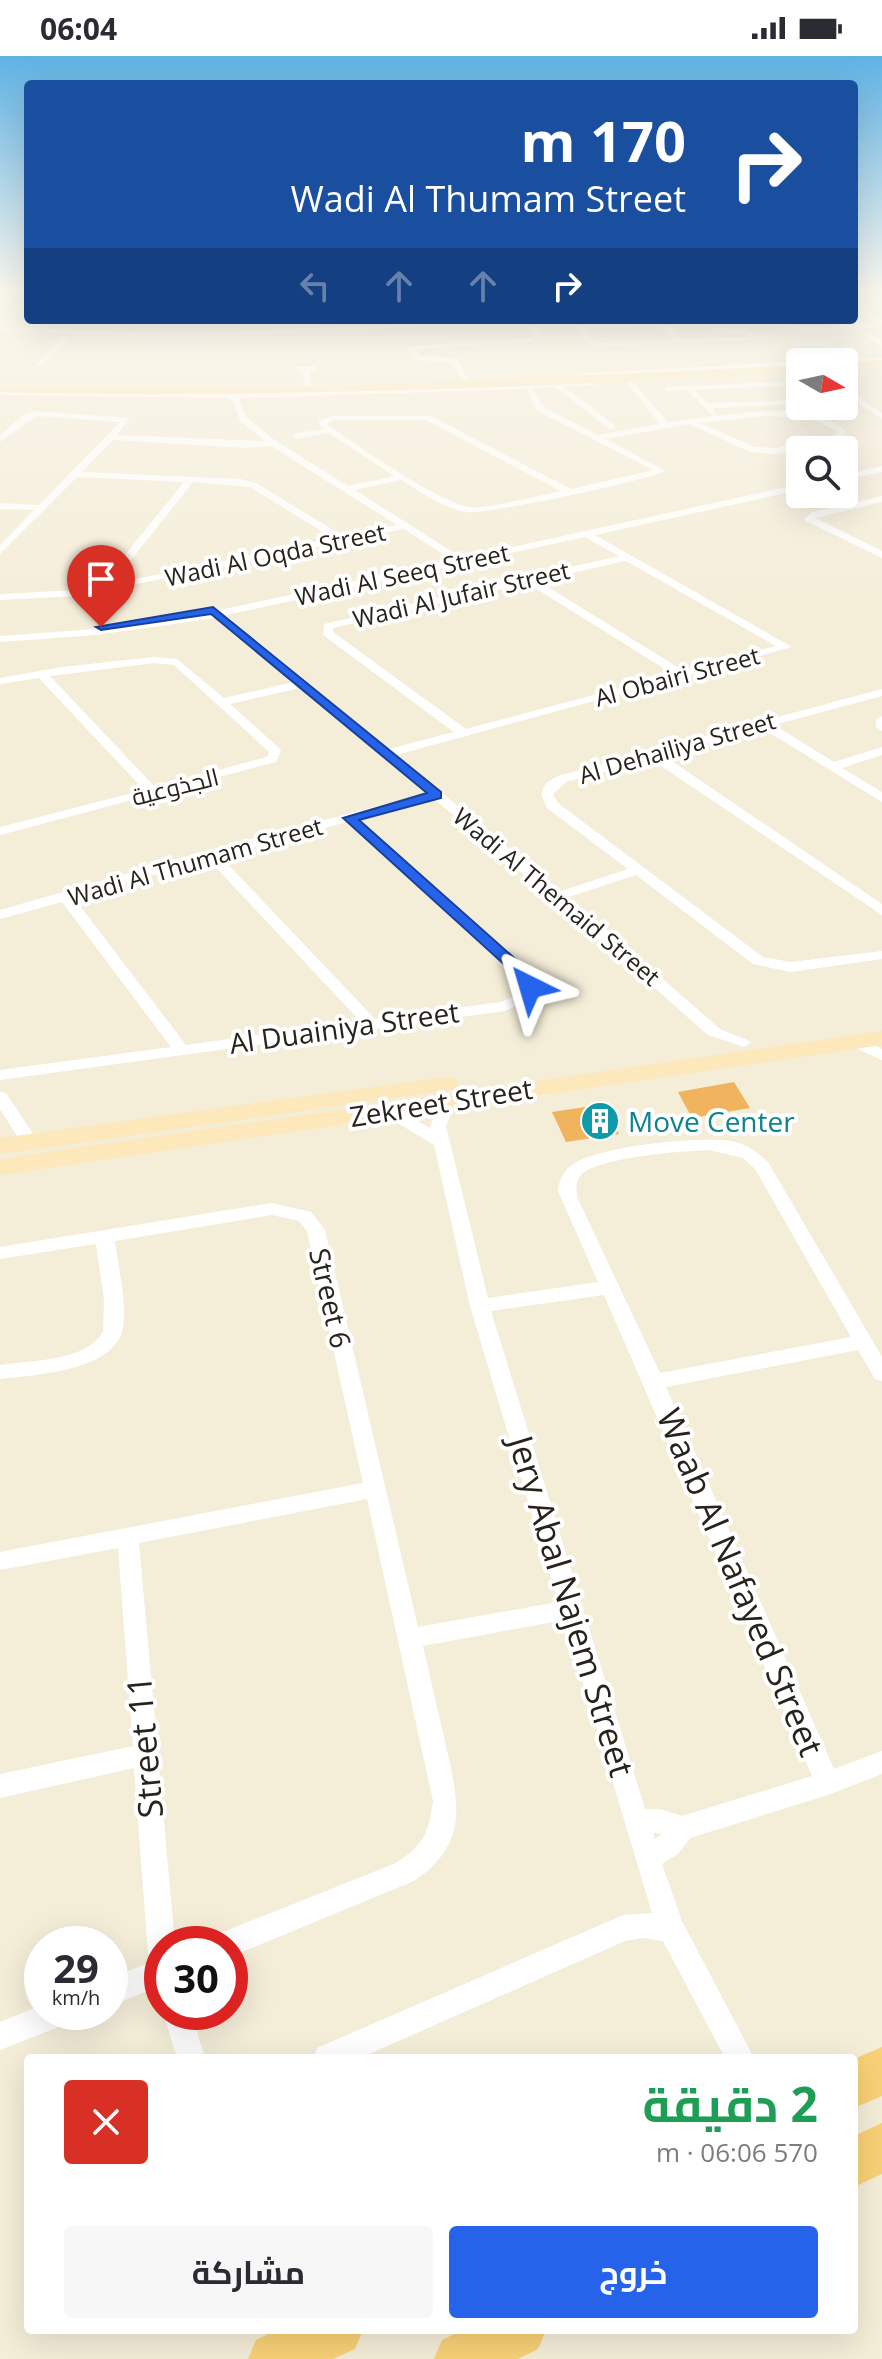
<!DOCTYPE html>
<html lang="ar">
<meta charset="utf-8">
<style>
body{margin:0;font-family:"Open Sans",Cairo,sans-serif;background:#f7f7f7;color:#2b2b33;direction:rtl;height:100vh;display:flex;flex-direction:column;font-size:30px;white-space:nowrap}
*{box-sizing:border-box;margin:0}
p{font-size:26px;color:#7c7c81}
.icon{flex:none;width:44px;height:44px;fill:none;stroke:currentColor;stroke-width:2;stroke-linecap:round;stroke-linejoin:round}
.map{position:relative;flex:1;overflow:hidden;direction:ltr}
.sheet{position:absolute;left:24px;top:1998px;width:834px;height:280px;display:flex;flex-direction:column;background:#fff;border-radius:8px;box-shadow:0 8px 32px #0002;direction:rtl}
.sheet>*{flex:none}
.guide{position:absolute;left:24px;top:24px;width:834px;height:244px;border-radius:8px;box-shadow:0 8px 32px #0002;direction:rtl;background:#1a4fa0;color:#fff;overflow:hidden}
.needle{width:52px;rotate:99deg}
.fabs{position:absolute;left:786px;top:292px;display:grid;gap:16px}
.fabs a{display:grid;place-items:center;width:72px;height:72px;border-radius:8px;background:#fff;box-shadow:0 8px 32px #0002;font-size:40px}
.speed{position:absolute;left:24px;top:1870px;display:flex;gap:16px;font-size:40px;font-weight:700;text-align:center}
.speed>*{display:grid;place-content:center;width:104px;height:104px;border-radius:50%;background:#fff;box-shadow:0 8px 32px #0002;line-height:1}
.speed small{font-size:20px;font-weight:400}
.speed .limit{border:12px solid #d22;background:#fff;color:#111}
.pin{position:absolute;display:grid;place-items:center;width:68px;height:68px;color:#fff;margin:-82px -34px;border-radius:50% 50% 50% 0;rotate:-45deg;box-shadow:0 0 8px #0007}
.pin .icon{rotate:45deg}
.me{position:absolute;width:88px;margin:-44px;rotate:320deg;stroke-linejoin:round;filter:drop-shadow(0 0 6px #0008)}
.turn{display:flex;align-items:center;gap:28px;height:168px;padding:0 40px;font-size:36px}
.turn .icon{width:104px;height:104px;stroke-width:2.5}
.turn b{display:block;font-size:56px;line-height:68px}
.lanes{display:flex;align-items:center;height:76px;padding:0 40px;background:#0003;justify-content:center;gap:40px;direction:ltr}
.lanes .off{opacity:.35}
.round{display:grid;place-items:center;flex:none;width:84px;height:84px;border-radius:8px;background:#f7f7f7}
.summary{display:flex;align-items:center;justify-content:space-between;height:136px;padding:0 40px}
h1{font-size:48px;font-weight:700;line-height:60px;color:#1e9e55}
.action{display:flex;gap:16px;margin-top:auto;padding:16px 40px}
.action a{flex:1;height:92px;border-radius:8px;background:#2563eb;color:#fff;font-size:32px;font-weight:700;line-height:92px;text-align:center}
.action a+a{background:#f7f7f7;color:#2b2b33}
.status{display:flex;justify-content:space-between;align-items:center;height:56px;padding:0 40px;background:#fff;direction:ltr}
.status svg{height:22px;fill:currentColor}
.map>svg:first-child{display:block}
.building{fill:#f0b45e}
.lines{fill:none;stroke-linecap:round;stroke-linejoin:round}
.street{fill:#fff;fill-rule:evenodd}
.secondary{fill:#fce8bb;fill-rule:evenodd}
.primary{fill:#f8d176;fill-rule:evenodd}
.route{fill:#2563eb;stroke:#184099;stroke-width:2}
.labels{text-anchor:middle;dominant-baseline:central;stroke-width:8;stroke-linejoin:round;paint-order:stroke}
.far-street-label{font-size:24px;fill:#26231b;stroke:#fff}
.street-label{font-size:28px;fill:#26231b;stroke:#fff}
.culture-label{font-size:28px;fill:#0d838f;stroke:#fff;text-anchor:start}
.near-street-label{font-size:34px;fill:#26231b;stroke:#fff}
</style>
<div class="status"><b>06:04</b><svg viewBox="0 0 49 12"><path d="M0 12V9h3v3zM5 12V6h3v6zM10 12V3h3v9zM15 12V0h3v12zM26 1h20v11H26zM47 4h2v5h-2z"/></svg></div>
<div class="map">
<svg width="882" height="2303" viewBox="0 0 882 2303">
<rect width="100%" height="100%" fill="#f4edd8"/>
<g class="building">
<polygon points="734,1026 750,1052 692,1062 678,1036"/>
<polygon points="605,1048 619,1078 566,1086 552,1056"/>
</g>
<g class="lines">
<g class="street">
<polygon points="14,237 22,237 0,253 0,248"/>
<path d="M854,247l28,18v4c-30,6 -83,15 -109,-5l37,6 63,-4 -19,-14z"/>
<polygon points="487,264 538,264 183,282 0,275 0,271 183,278"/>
<path d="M571,264h8l2,4 79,-3 9,3 10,16 70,-3 -4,-4 -41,-2 43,-2 12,10 -160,8 -12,-2zM659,269l13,15 -73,3 -6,-2 -9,-13z"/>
<polygon points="535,270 543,277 531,286 416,293 420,300 457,303 468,323 464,325 451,307 414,304 407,291 529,282 535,277 531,272"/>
<polygon points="867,278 882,285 882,290 867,282"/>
<polygon points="63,279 70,281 42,309 36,309"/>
<polygon points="794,286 830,286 851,303 882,302 882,306 833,306 842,303 825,290 791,290"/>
<polygon points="803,305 800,309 579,320 575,318"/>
<polygon points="296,310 317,310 317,314 310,316 311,330 305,330 302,316 296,314"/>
<path d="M593,325l3,4 -32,2 51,38v4h-6l-54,-42 -22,1 9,18 56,29 62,-11 -33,-42h6l35,40 45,-6 -26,-26 -20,1 -3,-4 136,-6v4l-105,5 13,13 92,-3v4l-87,4 4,8c44,-5 94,-15 130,16l-9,9 -62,13 -26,-2 -61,-28 -83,15 59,32c-16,9 -179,44 -198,41 -23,-3 -46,-20 -66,-32l-46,10 107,68 338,-74v6l-205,45 197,112 -396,108 165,136 67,-22 -81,-61 -6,-14 5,-11 12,-7 324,-87v7l-108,29 60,37 48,-15v8l-40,13 40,24v10l-120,-74 -99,27 219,149v11l-231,-156 -85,23 -13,12 5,9 205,154 28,5 91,-11v8l-91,13 -38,-8 -117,-89 -67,22 151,132 32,13 -8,5 -36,-12 -154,-136 -120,-100 -75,20 171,153 8,15 -11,14 -22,10 -505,69v-10l171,-23 -109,-145 -62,17v-9l206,-59 221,-58 -127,-105 -70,16 49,44 2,3 -5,11 -276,73v-8l144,-37 -105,-112 -39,6v-6l62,-11 92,-10 23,2 47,39 70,-16 -78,-64 -120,17 -96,7v-6l96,-7 112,-16 1,-5 4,-1 7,3 232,-50 -48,-31 -326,67 -78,4v-6l78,-4 34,-6 -3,-6 2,-6 73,-90 -107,-5 -77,77v-9l34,-35 -34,-1v-6l39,2 81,-83 -84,-6 -36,26v-7l24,-21 11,-3 95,7 -13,17 148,6 -25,-20 -6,-18 -6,-5 -228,-3v-4c198,6 395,-1 593,-10zM527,333l9,21 117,60 -82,19 -140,-73h-98l-15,5 5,8 -30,5 3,5 33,-6 65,43 -46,10 -72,-45 -29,-23 -9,-20zM764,360l48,2 26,14 -6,5 -56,11 -21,-1 -55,-24zM334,364h92l135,71c-21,4 -73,18 -91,16 -29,-3 -117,-64 -143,-83zM113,384l134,8 24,-2 126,79 -54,11 -87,-53 -15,-4 -159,-7zM193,426l57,5 83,51 -212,44 -1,-8zM585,481l34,19 -295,68 -1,11 131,97 -65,17 -163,-134zM625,505h1l150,85 -92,25 -146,-90zM527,527l146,91 -207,55 -133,-97v-4zM154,607l20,2 95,87 -2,5 -112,30 -105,-111zM347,766l171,155 4,10 -5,8 -16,7 -126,17 -155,-163zM208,803l152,162 -174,24 -112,-147z"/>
<polygon points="844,331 882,357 882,363 844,337"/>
<polygon points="882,410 882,416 844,424 844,418"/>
<polygon points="824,438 837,438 856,446 882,440 882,446 815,462 882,495 882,502 806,465 804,463 812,456 846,448"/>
<polygon points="882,660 882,675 876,671 876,664"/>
<polygon points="855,981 882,993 882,1004 849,989 847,986"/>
<polygon points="0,1036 6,1037 39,1087 36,1091 24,1091 0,1053"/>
<path d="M458,1038l8,5 -15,14 -5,13 42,172 110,-16 -40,-91c1,-11 5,-20 14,-26 25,-19 127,-29 159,-24 15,3 26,10 37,21l114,195v24l-7,-2 -17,-29 -192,37 168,382 48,-18v23l-54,21 -138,43 -12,16 -16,10 20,57 72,137h-29l-62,-117 -20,-3 -18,3 -265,117h-47l4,-10 297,-129 10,-4 28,-2 -88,-293 -141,26c7,31 14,61 21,91 13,59 29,105 -30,144l-184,76v-13h-16l4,-10 178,-71c29,-19 32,-29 37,-62l-66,-302 -228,44 36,401h-13v41l-52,21v-28l42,-16 -4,-8 -14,-186 -134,30v-24l133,-28 -15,-198 -118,22v-18l363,-69 -56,-252 -8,-10 -27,-6 -157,26c3,27 12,58 8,86 -6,44 -89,48 -123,52v-14c30,-5 86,-3 103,-33l1,-32 -8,-56 -96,15v-12l272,-44 39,9 14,18 93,397 140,-25 -88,-296 -36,-161 -56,-34 8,-5 6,1 38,21 7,-21zM709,1094l34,8 12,11 96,168 -191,36 -82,-174c-2,-8 -3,-17 3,-24 17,-18 102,-24 128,-25zM604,1239l208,481 -130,40 -22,-7h-15l-154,-498zM653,1777l9,1 -7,5z"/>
<polygon points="42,1949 42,1956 75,1956 71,1966 0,1994 0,1966"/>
<polygon points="163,1956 191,1956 205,2002 177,2002"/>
</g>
<g class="secondary">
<polygon points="882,304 882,310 844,312 843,306"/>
<path d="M800,311v6c-267,14 -533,26 -800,19v-6l300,1z"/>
<polygon points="882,975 882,989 0,1119 0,1103"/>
<polygon points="447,1021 455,1023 459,1028 455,1033 0,1098 0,1082"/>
</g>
<g class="primary">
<polygon points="882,1991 882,2040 854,2052 854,2003"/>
<polygon points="882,2067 882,2118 854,2131 854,2080"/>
<polygon points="277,2274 363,2274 355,2293 333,2303 248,2303 256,2284"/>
<polygon points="462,2274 546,2274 538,2293 518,2303 434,2303 442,2284"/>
</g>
</g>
<linearGradient id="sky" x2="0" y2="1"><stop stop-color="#5fb2e4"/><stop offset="0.42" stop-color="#faf7ed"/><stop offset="1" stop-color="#faf7ed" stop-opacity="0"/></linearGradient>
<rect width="882" height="560" fill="url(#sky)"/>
<polygon class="route" points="213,551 441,736 441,742 359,764 530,916 537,931 535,934 524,934 518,921 343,762 427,737 211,558 101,574 96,571"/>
<defs>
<g id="building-disc" transform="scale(2)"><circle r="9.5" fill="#0f9aa8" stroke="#fff"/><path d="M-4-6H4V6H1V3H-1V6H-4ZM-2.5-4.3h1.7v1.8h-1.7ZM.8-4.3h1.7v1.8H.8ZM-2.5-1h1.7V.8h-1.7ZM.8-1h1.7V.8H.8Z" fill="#fff"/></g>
</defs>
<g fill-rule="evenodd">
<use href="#building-disc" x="600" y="1065"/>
</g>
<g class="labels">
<g class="far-street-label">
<text transform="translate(275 498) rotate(-12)">Wadi Al Oqda Street</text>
<text transform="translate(402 518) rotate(-12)">Wadi Al Seeq Street</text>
<text transform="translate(461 538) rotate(-13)">Wadi Al Jufair Street</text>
<text transform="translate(677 620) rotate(-15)">Al Obairi Street</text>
<text transform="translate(677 691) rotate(-16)">Al Dehailiya Street</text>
<text transform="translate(175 730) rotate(-14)">الجذوعية</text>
<text transform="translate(195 805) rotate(-16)">Wadi Al Thumam Street</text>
<text transform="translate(557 840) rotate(40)">Wadi Al Themaid Street</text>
</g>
<g class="street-label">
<text transform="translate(344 971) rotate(-8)">Al Duainiya Street</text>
<text transform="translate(441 1046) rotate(-9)">Zekreet Street</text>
<text transform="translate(331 1242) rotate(77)">Street 6</text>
</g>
<g class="culture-label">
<text x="628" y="1065">Move Center</text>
</g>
<g class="near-street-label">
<text transform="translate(741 1526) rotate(67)">Waab Al Nafayed Street</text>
<text transform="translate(572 1550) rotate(73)">Jery Abal Najem Street</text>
<text transform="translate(144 1691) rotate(-95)">Street 11</text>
</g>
</g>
</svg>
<div class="fabs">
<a><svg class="needle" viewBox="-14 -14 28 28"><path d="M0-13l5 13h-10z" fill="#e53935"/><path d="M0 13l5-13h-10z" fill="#7c7c81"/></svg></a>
<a><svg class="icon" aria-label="search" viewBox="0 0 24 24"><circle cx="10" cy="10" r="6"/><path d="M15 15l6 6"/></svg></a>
</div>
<div class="speed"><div>29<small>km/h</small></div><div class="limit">30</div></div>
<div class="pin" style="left:101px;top:571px;background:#d93025"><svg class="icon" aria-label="arrive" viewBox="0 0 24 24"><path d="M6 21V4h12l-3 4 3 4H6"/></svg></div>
<svg class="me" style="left:530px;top:931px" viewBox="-20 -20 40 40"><path d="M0-17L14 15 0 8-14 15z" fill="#2563eb" stroke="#fff" stroke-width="4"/></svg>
<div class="guide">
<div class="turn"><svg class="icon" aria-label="right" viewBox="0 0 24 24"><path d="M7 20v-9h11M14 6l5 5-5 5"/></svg><div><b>170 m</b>Wadi Al Thumam Street</div></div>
<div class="lanes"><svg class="icon off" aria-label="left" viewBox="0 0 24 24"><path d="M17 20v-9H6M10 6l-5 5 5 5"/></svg><svg class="icon off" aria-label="ahead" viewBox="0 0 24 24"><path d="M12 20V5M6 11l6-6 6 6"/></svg><svg class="icon off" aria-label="ahead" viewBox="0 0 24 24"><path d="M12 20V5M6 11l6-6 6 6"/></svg><svg class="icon" aria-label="right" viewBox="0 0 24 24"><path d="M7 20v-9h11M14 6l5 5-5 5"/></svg></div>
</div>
<section class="sheet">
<div class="summary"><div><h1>2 دقيقة</h1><p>570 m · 06:06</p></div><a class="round" style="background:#d93025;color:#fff"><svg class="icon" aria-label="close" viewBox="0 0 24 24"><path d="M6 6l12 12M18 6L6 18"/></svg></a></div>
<div class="action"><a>خروج</a><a>مشاركة</a></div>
</section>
</div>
